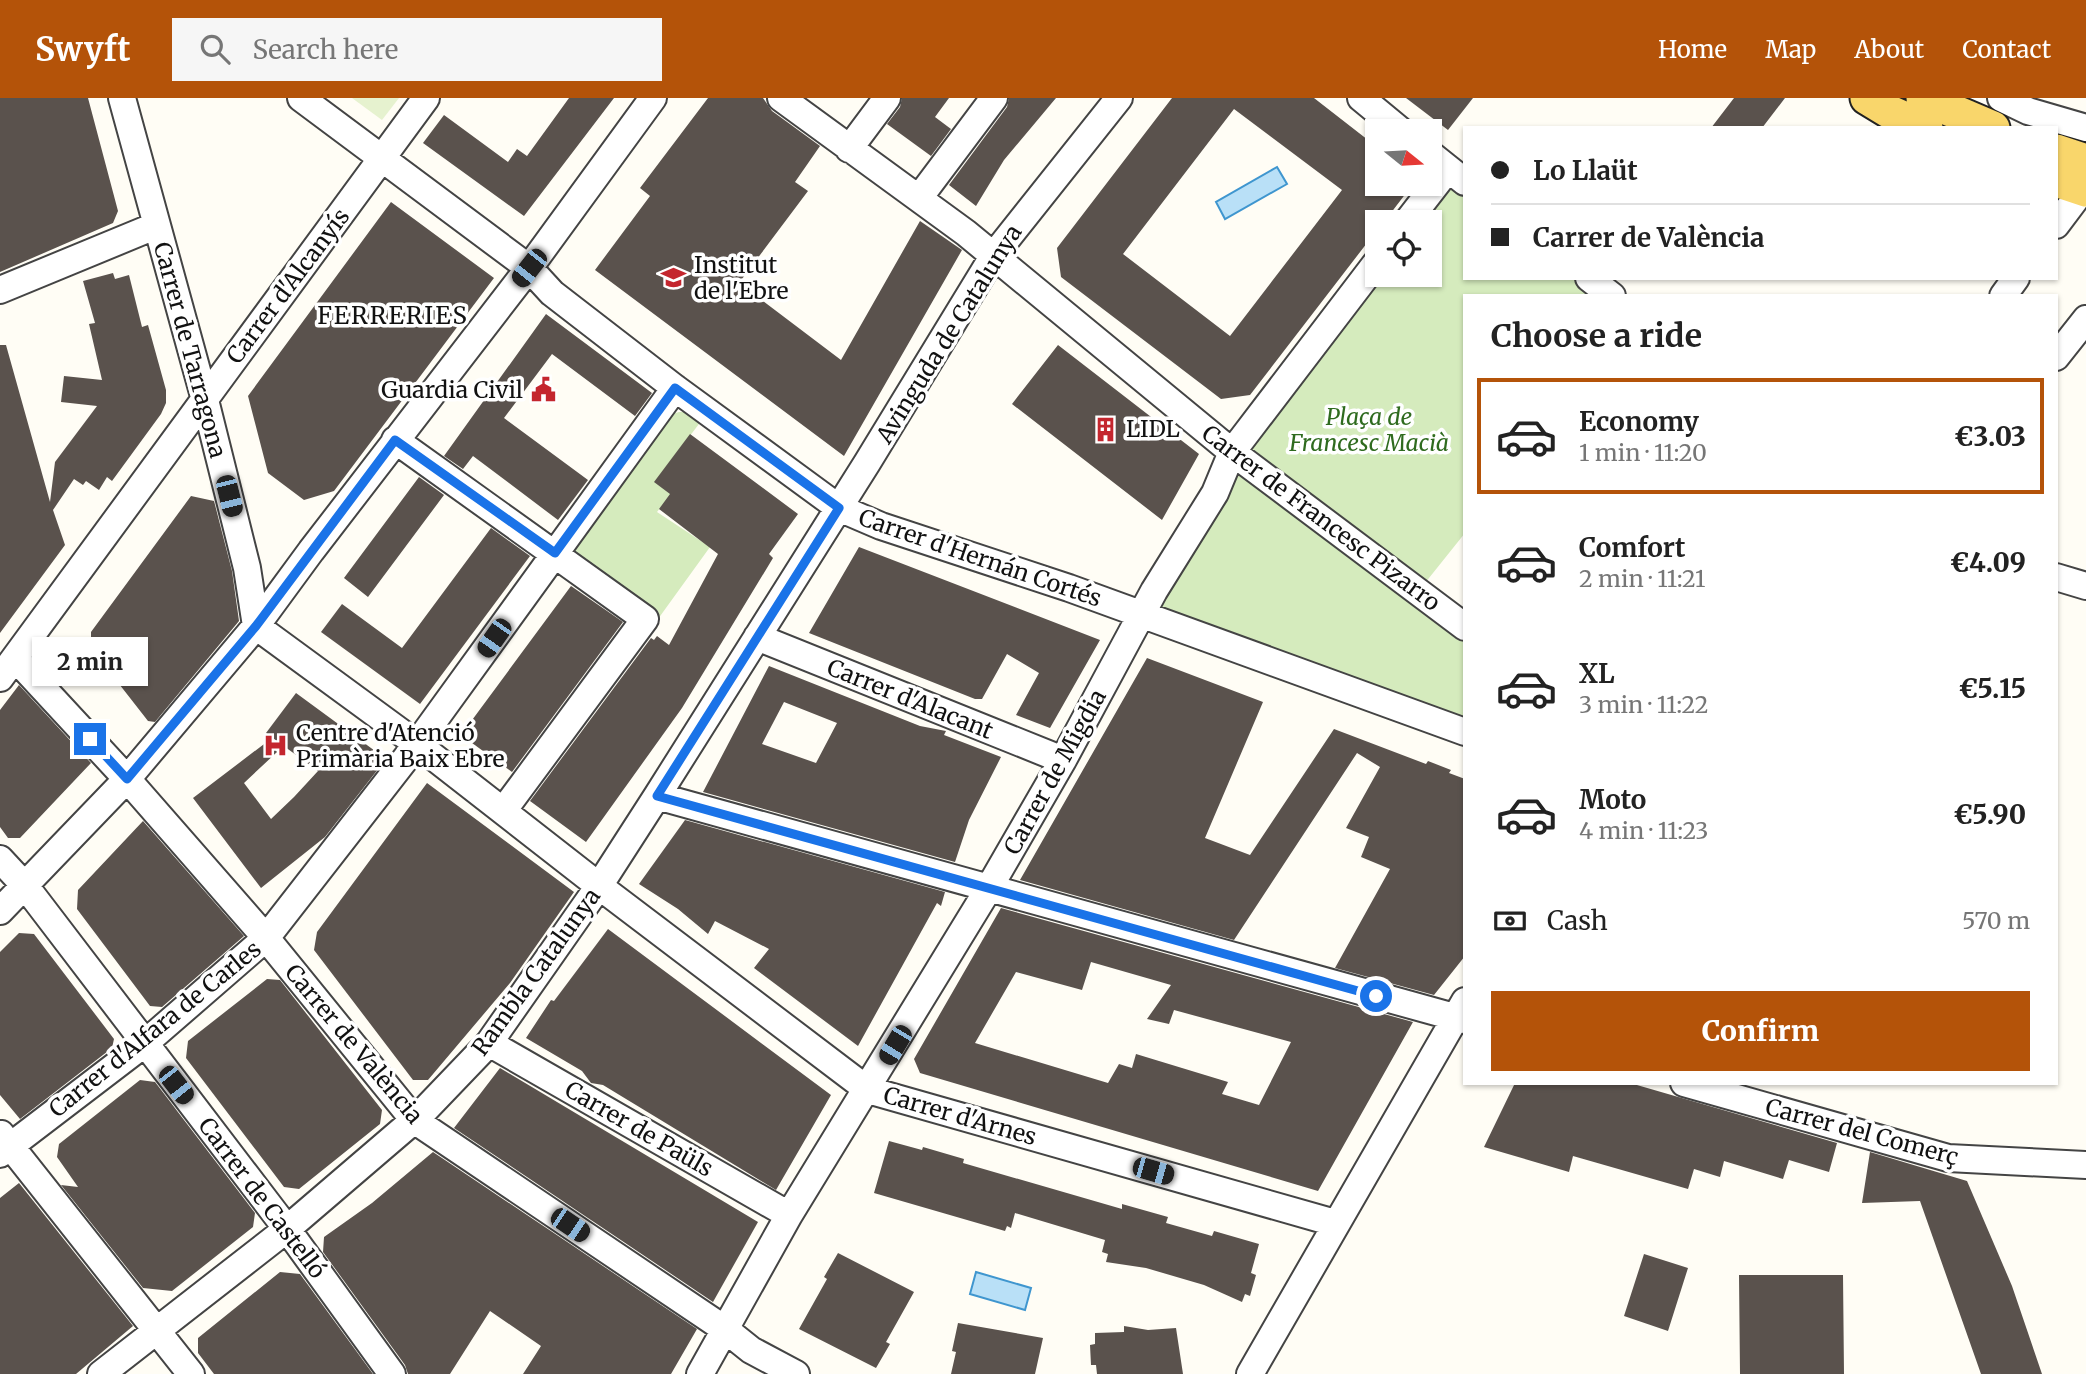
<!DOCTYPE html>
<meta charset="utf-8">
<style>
:root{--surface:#fff;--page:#f6f6f6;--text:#222;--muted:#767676;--line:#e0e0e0;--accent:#b45309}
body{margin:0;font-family:Merriweather,serif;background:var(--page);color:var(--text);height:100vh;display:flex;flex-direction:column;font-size:26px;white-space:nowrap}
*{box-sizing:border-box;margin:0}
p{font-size:23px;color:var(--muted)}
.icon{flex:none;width:38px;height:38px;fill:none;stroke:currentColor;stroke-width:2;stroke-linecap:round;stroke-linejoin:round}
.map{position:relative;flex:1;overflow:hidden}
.drawer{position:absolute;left:1463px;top:196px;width:595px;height:791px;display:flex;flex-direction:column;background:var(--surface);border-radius:0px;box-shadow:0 2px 5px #0004}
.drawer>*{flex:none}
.top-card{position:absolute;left:1463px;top:28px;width:595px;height:154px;border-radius:0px;box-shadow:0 2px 5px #0004;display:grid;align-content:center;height:154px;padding:0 28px;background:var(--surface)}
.needle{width:46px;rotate:108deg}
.tools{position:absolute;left:1365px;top:21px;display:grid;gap:14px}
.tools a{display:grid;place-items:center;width:77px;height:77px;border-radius:0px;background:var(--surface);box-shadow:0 2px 5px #0004;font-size:35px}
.end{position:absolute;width:32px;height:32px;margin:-16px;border:9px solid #1a73e8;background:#fff;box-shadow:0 0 0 4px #fff}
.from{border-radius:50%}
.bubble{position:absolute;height:49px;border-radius:0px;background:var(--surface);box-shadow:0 2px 5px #0004;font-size:23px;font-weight:800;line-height:49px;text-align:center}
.car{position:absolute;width:21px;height:42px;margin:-21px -10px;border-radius:9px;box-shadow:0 0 5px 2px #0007;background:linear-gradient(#222 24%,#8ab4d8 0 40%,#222 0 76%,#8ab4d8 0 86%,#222 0)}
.top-card b{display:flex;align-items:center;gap:24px;height:66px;font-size:26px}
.top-card b+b{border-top:2px solid var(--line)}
.top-card i{width:18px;height:18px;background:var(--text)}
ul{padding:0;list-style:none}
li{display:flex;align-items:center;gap:21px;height:116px;margin:0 14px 10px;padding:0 14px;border:4px solid transparent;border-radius:0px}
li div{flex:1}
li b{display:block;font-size:26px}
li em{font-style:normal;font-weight:800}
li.on{border-color:var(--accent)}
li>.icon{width:63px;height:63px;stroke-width:1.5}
h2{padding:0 28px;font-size:32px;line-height:84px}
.pay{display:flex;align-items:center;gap:18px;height:77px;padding:0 28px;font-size:26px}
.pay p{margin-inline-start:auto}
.cta{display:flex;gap:14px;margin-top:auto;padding:14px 28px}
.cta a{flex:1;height:80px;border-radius:0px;background:var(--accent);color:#fff;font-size:28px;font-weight:800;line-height:80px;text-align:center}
header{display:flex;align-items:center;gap:42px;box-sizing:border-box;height:98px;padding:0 35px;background:var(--accent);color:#fff}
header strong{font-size:33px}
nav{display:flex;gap:38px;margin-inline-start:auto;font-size:24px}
.search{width:490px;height:63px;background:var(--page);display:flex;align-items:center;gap:18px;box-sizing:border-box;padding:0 24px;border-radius:0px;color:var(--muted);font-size:26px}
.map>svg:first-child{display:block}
</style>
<header>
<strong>Swyft</strong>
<div class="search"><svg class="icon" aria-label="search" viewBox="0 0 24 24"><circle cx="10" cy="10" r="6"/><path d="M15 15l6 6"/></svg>Search here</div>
<nav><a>Home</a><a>Map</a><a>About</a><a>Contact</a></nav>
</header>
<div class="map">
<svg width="2086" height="1276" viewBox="0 0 2086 1276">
<rect width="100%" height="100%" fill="#fffdf5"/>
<path fill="#d5ebbd" d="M1448,71l17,13v96h124l23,18h-147v237l-40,50 40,47v102l-324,-116 74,-123 162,-218h53v-53h-23z
M679,314h9l14,8 -42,55 16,13 -19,24 53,35 -52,72 -90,-69 101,-135z"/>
<path fill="#e6f2cf" d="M352,0h47l-17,22z"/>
<path fill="#b9e0f7" stroke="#3f96cf" stroke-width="2" d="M1277,69l10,17 -62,35 -9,-17z
M976,1174l55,16 -6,22 -55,-16z"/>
<path fill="#5a524d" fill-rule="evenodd" d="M0,0h88l30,113 -5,12 -113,49z
M569,0h45l-90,118 -101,-73 21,-28 64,47 9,-13 10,7z
M708,0h55l9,13 48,35 -25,36 13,9 -69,92 102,77 79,-139 42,29 -118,206 -249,-186 55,-74 -10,-8z
M902,0h47l-14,19 16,12 -20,27 -44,-32 13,-17z
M1009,0h47l-52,62 -28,46 -27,-21 58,-78z
M1172,0h142l63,49v37h36l-29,38h-7v8l-127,165 -29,4 -160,-122 -4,-29zM1234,11l108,81 -112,146 -107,-82z
M1406,0h67l-25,32z
M1734,0h51l-23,30h-51z
M391,104l103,76 -160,213 -30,9 -36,-27 -20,-77z
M113,175l2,6 14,-4 13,52 6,-2 18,65v13l-5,11 -49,67 -5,-4 -8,13 -13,-9 -3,4 -9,-6 -21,31 12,35 -65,88v-288h6l44,157 5,-40 42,-56 -36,-4 3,-26 38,4 -13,-56 6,-1 -12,-42z
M546,216l106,79 -17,23 -83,-62 -48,64 84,62 -30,40 -85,-64 -10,13 -19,-13z
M1058,247l141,109 -37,66 -150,-116z
M690,336l108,80 -29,40 4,4 -91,150 -96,134 -56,-41 121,-163 3,2 3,-4 12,9 49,-91 -59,-45 11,-15 -16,-12z
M419,379l25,18 -76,102 -24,-19z
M191,398l23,5 18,70 7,50 -84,101 -7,-1 -57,-73v-16z
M491,430l39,28 -110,148 -99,-72 21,-28 60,44z
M859,449l241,93 -50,88 -34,-13 23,-42 -32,-19 -25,45h-7l-166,-66z
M571,488l52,36 -111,150 -51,-37z
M1147,560l116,44 -58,136 45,17 84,-126 92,35 2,-3 23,9 -2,3 16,6v177l-31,39 -99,-27 55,-99 -29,-12 8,-20 -23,-9 34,-61 -23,-14 -123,187 -214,-60z
M769,568l151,60 26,5 -2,4 57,22 -32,63 -14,42 -252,-70zM784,604l53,21 -21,40 -54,-19z
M19,587l72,78 -71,75h-12l-8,-11v-117z
M296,595l90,66 -61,78 -64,51 -68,-90 75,-57 9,11 -33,31 27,36 23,-22 24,-26 -52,-38z
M427,685l147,109 -64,91 -82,97h-15l-99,-130 3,-18z
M685,722l260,72 -4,14 -4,-3 -79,143 -104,-78 15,-19 -54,-28 -7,13 -30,-25 -39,-25z
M143,723l101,115 -82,71 -12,-1 -73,-97 1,-19z
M1001,810l412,114 -95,169 -398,-118 -6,-14zM1091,864l80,23 -24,34 22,5 5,-14 117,32 -32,63 -37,-11 6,-12 -92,-28 -4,14 -13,-4 -11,19 -133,-40 41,-71 66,18z
M608,831l223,166 -55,95 -173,-105 -12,-2 -9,-12 -56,-33 25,-38 3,1z
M19,835l15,1 80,105 -2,9 -92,71 -20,-24v-143z
M267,881l13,1 102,130 -2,14 -81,65 -15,-2 -98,-129 2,-17z
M500,970l258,154 -45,80 -259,-174z
M140,982l15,2 100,131 -2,14 -81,64 -29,-3 -82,-103 17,2 -21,-30 2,-13z
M1515,985h115l207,60 -8,29 -40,-12 -6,19 -59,-18 -4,16 -26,-8 -6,20 -115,-33 -4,16 -85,-25z
M889,1043l33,9 1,-3 41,12 -1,4 159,46v-5l46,13 -2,6 46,13 2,-5 45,13 -8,29 5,2 -6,21 -5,-2 -3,8 -38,-17 -58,-17 -40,-6 2,-8 -6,-2 3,-12 -90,-27 -4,15 -4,-2 -2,5 -131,-38z
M433,1054l264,177 -26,45h-148l18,-28 -51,-35 -40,63h-42l-3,-9 -82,-113 1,-15 48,-34z
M1870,1054l97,29 45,105 30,88h-61l-61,-173 -58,2z
M19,1085l114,143 -57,48h-76v-176z
M838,1155l76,39 -28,50 4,2 -14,24 -77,-39 28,-50 -3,-2z
M1644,1156l44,14 -20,63 -44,-15z
M280,1174l20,2 73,100h-159l-16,-21v-15z
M1739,1177h104l1,99h-104z
M958,1225l85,15 -8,36h-84l5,-22 -4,-1z
M1124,1228l24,4 28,-2 7,46h-86l-1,-9h-5l-1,-20 5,-1v-11l29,-1z"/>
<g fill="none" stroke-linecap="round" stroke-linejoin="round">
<defs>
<path id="minor" d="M122,0l83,302 42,168 9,58 161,118 182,142 269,204 467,133
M301,0l228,170 23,25 123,95 164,120 42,18 188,62 396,144
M781,0l185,135 266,219 233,175
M1361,0l40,33
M2001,0l27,13 58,17
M849,51l38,-51
M1430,56l35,28
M919,100l75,-100
M1407,124l41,-53
M2056,127l27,-36
M1589,180l23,18
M0,192l155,-64
M2003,198l13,-18
M2056,259l30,-38
M395,342l250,179 -142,192
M2056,479l30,9
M757,539l306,123
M15,560l112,121 139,159 148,182 312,210 25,20 45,24
M0,580l426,-580
M657,698l808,224
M0,761l26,28 261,342 105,145
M0,813l127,-132 129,-153 55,-75 218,-283 124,-170
M489,945l300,172
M1684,985l264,75 138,7
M1,1036l190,240
M0,1056l144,-110 122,-106 151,-194 258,-356
M101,1276l186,-145 133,-114 69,-72 110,-157 58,-90 210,-333 127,-208 125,-157
M700,1276l89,-159 200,-327 74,-128 91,-169 61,-98 17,-41 145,-190
M1250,1276l215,-373"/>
<path id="major" d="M1867,0l23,14 36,16
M1923,0l70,30
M2056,53l30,10
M2056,82l30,10"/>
</defs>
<use href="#minor" stroke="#444" stroke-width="30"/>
<use href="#major" stroke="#222" stroke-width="37"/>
<use href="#minor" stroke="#fff" stroke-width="26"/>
<use href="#major" stroke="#f9d66b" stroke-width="33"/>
</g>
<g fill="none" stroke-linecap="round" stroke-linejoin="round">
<path stroke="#1a73e8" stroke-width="9" d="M90,641l37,40 129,-153 139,-186 160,113 120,-165 164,120 -182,288 719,200"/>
</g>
<defs>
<symbol id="school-bare" viewBox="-9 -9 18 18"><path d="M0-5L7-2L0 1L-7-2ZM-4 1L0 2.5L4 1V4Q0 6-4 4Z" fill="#c4262e" stroke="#fff" stroke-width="2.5" paint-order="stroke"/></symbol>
<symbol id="civic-bare" viewBox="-9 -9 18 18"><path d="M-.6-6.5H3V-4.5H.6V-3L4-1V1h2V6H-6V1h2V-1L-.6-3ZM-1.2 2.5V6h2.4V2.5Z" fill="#c4262e" stroke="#fff" stroke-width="2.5" paint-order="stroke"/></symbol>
<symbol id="building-bare" viewBox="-9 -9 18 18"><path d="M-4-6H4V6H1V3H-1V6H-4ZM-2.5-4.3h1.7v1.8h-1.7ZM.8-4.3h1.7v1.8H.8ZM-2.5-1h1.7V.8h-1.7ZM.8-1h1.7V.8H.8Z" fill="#c4262e" stroke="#fff" stroke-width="2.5" paint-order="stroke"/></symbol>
<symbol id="hospital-bare" viewBox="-9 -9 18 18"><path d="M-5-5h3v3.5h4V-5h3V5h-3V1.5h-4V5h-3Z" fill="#c4262e" stroke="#fff" stroke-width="2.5" paint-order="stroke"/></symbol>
</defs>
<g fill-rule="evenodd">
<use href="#school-bare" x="656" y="162" width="35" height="35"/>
<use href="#civic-bare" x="526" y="274" width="35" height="35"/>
<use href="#building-bare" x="1088" y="314" width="35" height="35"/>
<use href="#hospital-bare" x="258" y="630" width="35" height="35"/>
</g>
<g text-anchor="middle" stroke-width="7" stroke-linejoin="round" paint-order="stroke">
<g font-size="23" fill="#111" stroke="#fff" text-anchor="start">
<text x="694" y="175">Institut<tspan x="694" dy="26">de l'Ebre</tspan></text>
<text x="523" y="300" text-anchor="end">Guardia Civil</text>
<text x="1126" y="339">LIDL</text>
<text x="296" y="643">Centre d'Atenció<tspan x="296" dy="26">Primària Baix Ebre</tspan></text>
</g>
<g font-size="23" fill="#111" stroke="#fff">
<text transform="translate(288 188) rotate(-53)" y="8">Carrer d'Alcanyís</text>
<text transform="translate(949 236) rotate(-58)" y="8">Avinguda de Catalunya</text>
<text transform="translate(190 252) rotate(75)" y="8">Carrer de Tarragona</text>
<text transform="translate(1321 420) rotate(37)" y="8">Carrer de Francesc Pizarro</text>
<text transform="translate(980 460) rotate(19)" y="8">Carrer d'Hernán Cortés</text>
<text transform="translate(910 601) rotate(22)" y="8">Carrer d'Alacant</text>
<text transform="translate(1055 674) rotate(-61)" y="8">Carrer de Migdia</text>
<text transform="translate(536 874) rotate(-54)" y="8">Rambla Catalunya</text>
<text transform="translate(155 931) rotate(-39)" y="8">Carrer d'Alfara de Carles</text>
<text transform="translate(354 946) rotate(50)" y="8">Carrer de València</text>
<text transform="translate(960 1018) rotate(16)" y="8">Carrer d'Arnes</text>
<text transform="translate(639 1031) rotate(30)" y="8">Carrer de Paüls</text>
<text transform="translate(1862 1034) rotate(15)" y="8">Carrer del Comerç</text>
<text transform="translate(262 1100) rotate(53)" y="8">Carrer de Castelló</text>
</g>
<g font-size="23" font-style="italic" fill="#2f6b1f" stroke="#fff">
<text x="1369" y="327">Plaça de<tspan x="1369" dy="26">Francesc Macià</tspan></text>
</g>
<g font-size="24" letter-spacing="2" fill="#111" stroke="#fff">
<text x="393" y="226">FERRERIES</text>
</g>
</g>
</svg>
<div class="tools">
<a><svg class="needle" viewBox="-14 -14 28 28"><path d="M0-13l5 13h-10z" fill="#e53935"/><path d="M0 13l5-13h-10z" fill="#767676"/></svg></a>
<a><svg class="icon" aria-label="locate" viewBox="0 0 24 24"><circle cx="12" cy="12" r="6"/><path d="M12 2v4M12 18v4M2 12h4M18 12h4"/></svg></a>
</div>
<i class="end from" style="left:1376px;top:898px"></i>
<i class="end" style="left:90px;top:641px"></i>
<div class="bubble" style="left:32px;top:539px;width:116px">2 min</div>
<i class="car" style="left:529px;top:170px;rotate:218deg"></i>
<i class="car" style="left:229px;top:398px;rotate:166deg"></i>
<i class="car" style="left:494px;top:540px;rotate:215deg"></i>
<i class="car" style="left:895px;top:947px;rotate:211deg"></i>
<i class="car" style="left:176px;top:987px;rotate:142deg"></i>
<i class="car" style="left:1153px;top:1073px;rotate:106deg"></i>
<i class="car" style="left:570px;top:1127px;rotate:124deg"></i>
<div class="top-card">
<b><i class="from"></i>Lo Llaüt</b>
<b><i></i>Carrer de València</b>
</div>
<section class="drawer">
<h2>Choose a ride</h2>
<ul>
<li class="on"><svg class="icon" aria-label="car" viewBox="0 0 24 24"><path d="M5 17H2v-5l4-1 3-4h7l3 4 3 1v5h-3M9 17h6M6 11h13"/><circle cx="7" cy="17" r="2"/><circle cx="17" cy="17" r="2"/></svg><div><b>Economy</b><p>1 min · 11:20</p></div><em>€3.03</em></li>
<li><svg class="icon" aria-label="car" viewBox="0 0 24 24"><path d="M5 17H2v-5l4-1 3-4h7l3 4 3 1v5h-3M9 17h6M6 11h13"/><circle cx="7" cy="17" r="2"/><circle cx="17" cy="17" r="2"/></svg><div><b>Comfort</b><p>2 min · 11:21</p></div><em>€4.09</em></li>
<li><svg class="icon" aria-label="car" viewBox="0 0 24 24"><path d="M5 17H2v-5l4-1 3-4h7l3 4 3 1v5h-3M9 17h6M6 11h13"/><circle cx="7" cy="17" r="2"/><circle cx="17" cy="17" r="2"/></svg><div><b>XL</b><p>3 min · 11:22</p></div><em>€5.15</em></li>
<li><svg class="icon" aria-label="car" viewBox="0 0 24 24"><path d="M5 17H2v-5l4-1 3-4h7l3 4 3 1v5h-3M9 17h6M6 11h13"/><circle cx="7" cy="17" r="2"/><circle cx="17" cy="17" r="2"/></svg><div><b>Moto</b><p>4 min · 11:23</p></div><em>€5.90</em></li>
</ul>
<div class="pay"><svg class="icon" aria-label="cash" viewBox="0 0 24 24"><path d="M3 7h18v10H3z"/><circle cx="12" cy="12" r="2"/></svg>Cash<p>570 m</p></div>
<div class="cta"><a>Confirm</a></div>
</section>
</div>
